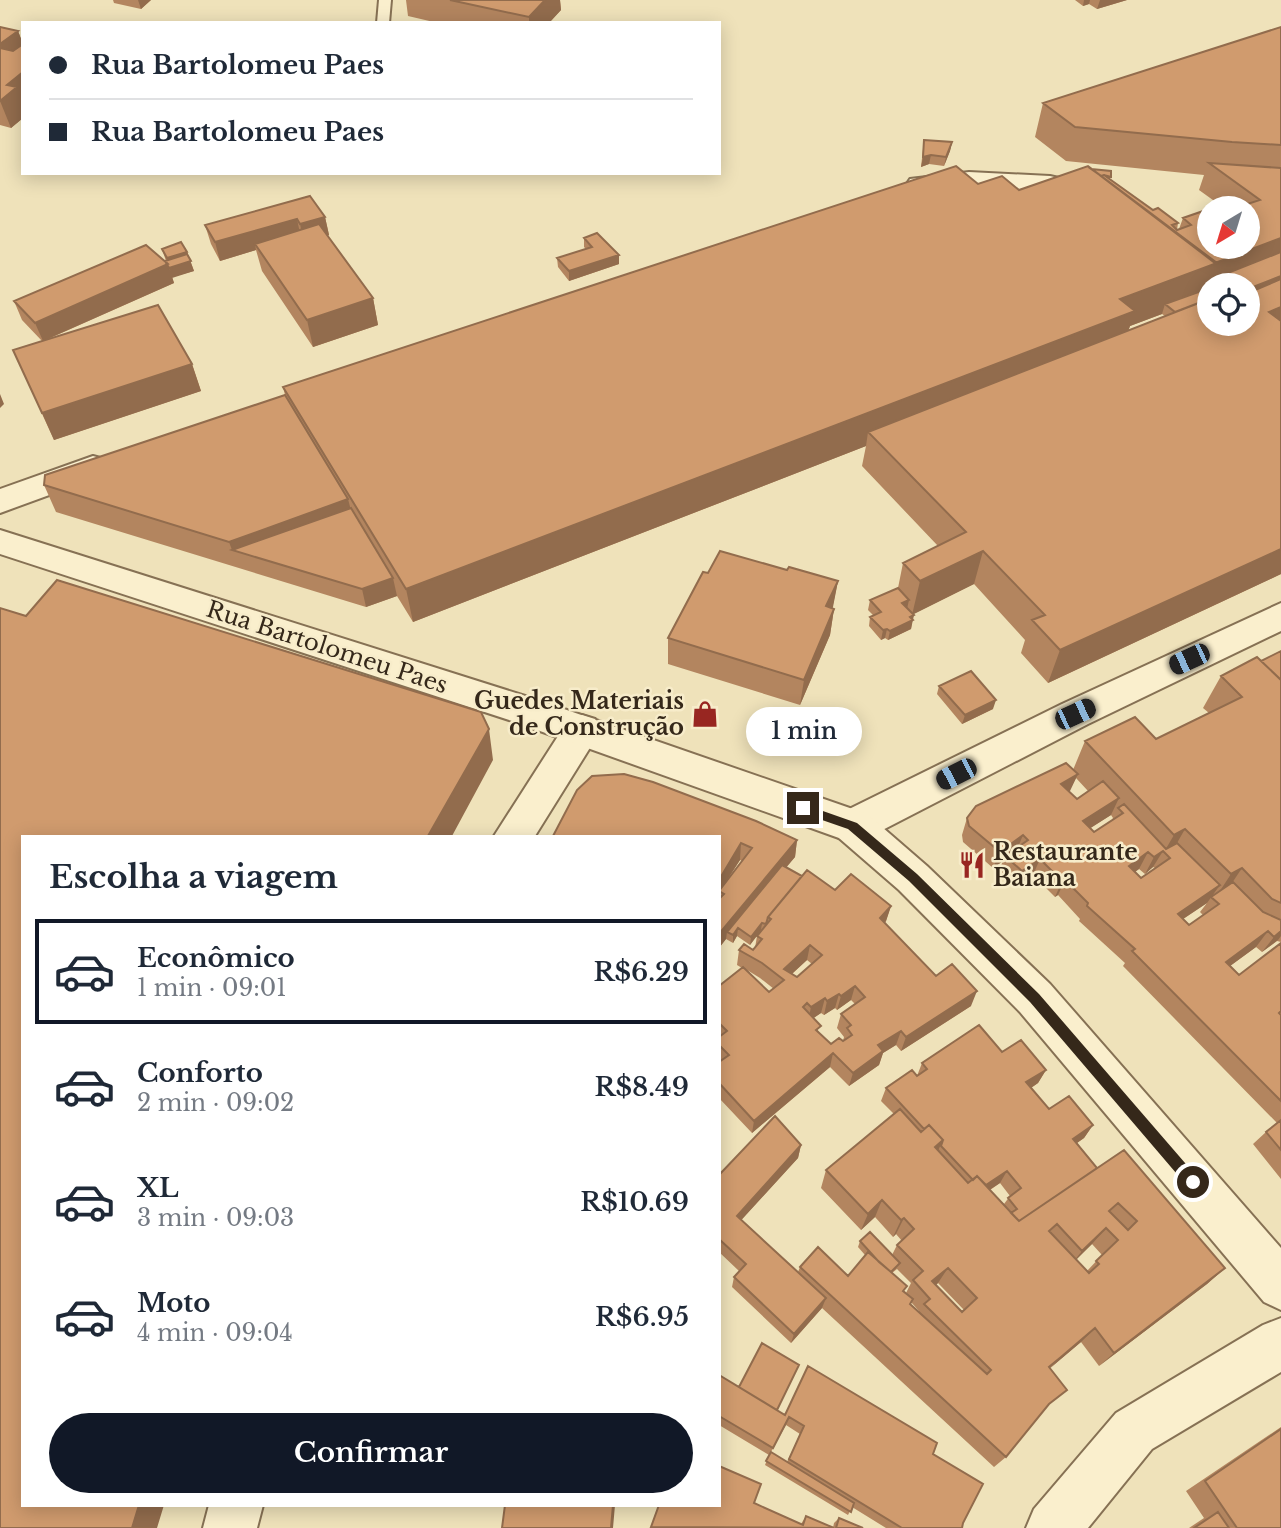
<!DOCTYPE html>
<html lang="pt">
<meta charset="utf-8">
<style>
:root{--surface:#fff;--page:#f2f2f3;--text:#1f2937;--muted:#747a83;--line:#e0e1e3;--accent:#111827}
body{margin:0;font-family:"Libre Baskerville",serif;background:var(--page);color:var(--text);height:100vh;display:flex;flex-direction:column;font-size:26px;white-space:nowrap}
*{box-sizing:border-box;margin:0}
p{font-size:23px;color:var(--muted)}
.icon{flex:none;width:38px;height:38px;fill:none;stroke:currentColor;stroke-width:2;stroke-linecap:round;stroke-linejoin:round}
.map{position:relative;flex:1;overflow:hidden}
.drawer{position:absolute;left:21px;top:835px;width:700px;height:672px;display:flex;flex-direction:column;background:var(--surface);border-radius:0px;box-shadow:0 4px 18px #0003}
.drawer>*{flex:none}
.banner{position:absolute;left:21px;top:21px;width:700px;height:154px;border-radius:0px;box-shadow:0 4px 18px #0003;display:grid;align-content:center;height:154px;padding:0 28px;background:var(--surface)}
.needle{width:46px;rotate:218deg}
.tools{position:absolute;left:1197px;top:196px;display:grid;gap:14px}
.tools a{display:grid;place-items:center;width:63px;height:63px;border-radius:50%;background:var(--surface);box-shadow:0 4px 18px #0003;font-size:35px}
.end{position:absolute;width:32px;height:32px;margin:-16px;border:9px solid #35281a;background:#fff;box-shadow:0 0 0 4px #fff}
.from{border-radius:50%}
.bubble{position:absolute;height:49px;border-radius:24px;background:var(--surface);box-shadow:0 4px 18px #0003;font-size:23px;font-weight:600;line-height:49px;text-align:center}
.car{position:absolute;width:21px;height:42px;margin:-21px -10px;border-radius:9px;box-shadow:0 0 5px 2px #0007;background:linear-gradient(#222 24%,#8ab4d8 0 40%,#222 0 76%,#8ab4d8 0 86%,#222 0)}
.banner b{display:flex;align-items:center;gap:24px;height:66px;font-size:26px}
.banner b+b{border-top:2px solid var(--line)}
.banner i{width:18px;height:18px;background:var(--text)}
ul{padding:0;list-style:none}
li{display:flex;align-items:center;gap:21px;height:105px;margin:0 14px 10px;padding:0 14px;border:4px solid transparent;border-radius:0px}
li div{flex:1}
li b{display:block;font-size:26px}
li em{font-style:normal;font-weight:600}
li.active{border-color:var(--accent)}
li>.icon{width:63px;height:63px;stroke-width:1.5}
h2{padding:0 28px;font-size:32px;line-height:84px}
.cta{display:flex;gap:14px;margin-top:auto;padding:14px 28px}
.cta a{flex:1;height:80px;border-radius:42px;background:var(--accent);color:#fff;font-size:28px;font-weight:600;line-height:80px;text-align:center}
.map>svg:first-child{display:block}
</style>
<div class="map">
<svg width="1281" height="1528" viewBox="0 0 1281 1528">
<rect width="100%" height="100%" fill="#efe2ba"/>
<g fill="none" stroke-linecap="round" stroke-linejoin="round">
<defs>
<path id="service" d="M379,0h12l-2,23h-12z"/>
<path id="minor" d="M969,172l81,4 9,2 4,6 -4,6 -9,2 -66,-4 -65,5 -9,-2 -4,-6 4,-6z
M93,456l11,3 5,8 -5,8 -104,38v-24z
M1281,603v28l-193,93 -221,114 -14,5 -14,-5 -6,-12 6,-12 223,-110z
M582,715l13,4 6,11 -66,106h-41l75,-117z
M1281,1318v54l-129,77 -64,79h-62l8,-19 82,-96 147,-88z
M209,1505h54l-6,23h-54z"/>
<path id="tertiary" d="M0,530l538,170 329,114 60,52 123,118 231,264v62l-17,-8 -244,-290 -121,-122 -60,-52 -327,-117 -512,-167z"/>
</defs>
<use href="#service" stroke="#867154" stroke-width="4"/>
<use href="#minor" stroke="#867154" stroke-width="4"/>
<use href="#tertiary" stroke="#867154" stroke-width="4"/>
<use href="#service" fill="#faefcd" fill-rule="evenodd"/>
<use href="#minor" fill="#faefcd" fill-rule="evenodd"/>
<use href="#tertiary" fill="#faefcd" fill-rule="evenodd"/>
</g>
<path fill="#b3855f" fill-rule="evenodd" d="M113,0h38l-10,9 -27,-6z
M406,0h154l1,10 -12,13h-111l-30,-7z
M1075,0h52l-30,9 -8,-5 -6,2z
M0,27l18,4 5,13v74l-12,10 -11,-3z
M1281,27v547l-233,109 -27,-30 4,-13 -51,-56 -61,30 -2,15 -23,11 -3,-2 -4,2 -12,-14 1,-9 3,-2 -5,-5 2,-10 28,-12 5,-25 35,-17 -76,-80 4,-20 -453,176 -16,-26 -31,11 -310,-95 -12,-27 241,-90 -2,-8 695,-203 41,6 72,-21 20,2 -1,8 43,31 25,13 -1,7 2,-1 4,-11 26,-9v38l39,-39h-24l-25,-18 5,-15 -138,-14 -31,-24 8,-34zM1162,314l3,2 -37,15 2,-5z
M924,140l28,2 -2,9 -6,15 -15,-2 -8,3z
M325,217l4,18 -2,1 46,62 5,27 -65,22 -51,-76 -6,-21 -36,11 -9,-17 -6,-19z
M584,238l35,26 -50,17 -11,-14 -1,-9 29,-9 -2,-2z
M162,249l25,3 7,19 -22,6 2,6 -126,56 144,25 9,27 -147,49 -41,-90 29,-9 -20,-21 -8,-19 151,-39 1,-1z
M787,570l51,11 -6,28h2l-4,26 -30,70 -132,-41v-26l40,-65z
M1281,651v291l-4,-1 -15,11 -6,-5 -26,19 9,9 42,-32v236l-28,-35 13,-12 11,-9 -154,-157 2,-3 -46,-42 1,-2 -22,-24 -3,2 -22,-22 -18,12 -17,-15 5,-11 -10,7 -30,-26 -1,-7 5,-17 106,-48 12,-29 71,-2 53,-26 -6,-5 18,-32 40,-15zM1076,778l12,13 -11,8 -8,-8zM1111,815l2,3 -1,2 -18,12 -4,-4zM1153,867l2,1 -14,10 -6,-6 4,-3 6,5zM1207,903l-7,9 3,3 -14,10 -6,-6z
M939,686l54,23 -31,15 -25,-30z
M719,836l78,4 -2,17 -9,10 16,9 33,14 56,16 -5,15 -1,2 51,53 35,30 -70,45 -5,-6 -13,8 -4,12 -30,21 -19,-19 -78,66 -33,-35v-36l1,-1 -1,-1v-74l23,-18 -5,-3 2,-15h14l2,-2 2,-12 -7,9 -13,-9 -4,7 -7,-4 -7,9zM740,860l2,1 -16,21zM807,960l5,4 -15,13 -5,-3zM747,970l13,8 14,11 -5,3zM851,1000l4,4 -14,10 -4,14 7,9 -1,4 -12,3 -12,-11 -6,-15 8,-5 3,2 11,-7 2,2z
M1002,1052l44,18 -8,13 -7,5 18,21 44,16 -9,13 -7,5 20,25 128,100 -18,16 -108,82 -18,-24 -31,26 -4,39 -40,50 -12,10 -172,-159 -31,35 -59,-56 2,-10 5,-6 -20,-19v-77l82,-30 -3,13 -57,62 57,52 2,-5 48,9 17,-21 -7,-8 2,-6 32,14 5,-10 5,-4 -6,-7 -3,3 -18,-20 -14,13 -40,-42 5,-18 68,-56 -13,-13 5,-13 31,-12 5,-13zM1000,1183l10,13 -6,8 -14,-14zM1092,1244l10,11 -15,16 -11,-12zM897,1269l14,14 -5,10 -14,-20zM938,1283l26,27 -2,2 -26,-27zM911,1302l8,9v1l-9,-8z
M719,1375l66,40 148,39 30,69 -1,5h-76l-34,-21 -4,8 -83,-50 4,-10 -50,-30zM786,1425l14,9 -13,28 -16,-10z
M1281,1427v101h-92l15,-10 -18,-27z
M754,1503l47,21 5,-8 27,12 1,-5 5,-5 24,10h-212z"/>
<path fill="#926c4d" d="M138,0h13l-10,9z
M545,0h15l1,10 -12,13h-20v-6z
M1084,0h6l-1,4 -6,2z
M1100,0h27l-30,9z
M18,31l5,13v17l-23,-4v-13z
M23,72v46l-12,10 -11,-27 7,-16z
M952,142l-2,9 -6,15 2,-9z
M931,155l-2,9 -8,3 2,-10z
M325,217l4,18 -25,8 -4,-19z
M297,219l4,19 -46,6 1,6 -36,11 -5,-19z
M1281,238v22l-116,44 -3,10 -32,12 -7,20 -255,86 -2,14 -453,176 -7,-33 714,-290z
M187,252l7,19 -22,7 -5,-20z
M619,255v9l-50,17v-10z
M168,264l6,19 -131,58 -8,-18z
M1281,276v8l-33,13v-8z
M373,298l5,27 -65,22 -6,-27z
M1281,307v29l-12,-24z
M192,364l9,27 -147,49 -12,-27z
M0,394l4,10 -4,4z
M348,499l7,27 -123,24 -3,-8z
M1281,549v25l-233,109 12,-33z
M983,551l-9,33 -62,31 8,-34z
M393,578l4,18 -31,11 -4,-18z
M838,581l-5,26 -11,26 4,-27z
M909,600l-2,9 -5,-6z
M834,609l-4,26 -30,70 4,-25z
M914,615l-3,14 -23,11 2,-9z
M887,629l-2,9 -4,2 2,-10z
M996,700l-3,9 -31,15 3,-9z
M489,729l4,31 -41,76h-24z
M1078,774l-8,17 -16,10 7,-17z
M1119,798l-8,17 -36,23 8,-17z
M1185,829l-16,28 -5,-5 10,-17z
M1023,835l-7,17 -11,4 -2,5 -10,7 7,-16z
M797,840l-2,17 -64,77 -4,-2 -1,7 -7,9v-14z
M741,843l-1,17 -21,32v-12z
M1163,851l-10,16 -8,7 9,-17z
M1148,852l-9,17 -19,13 9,-16z
M1040,859l-7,16 -18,12 7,-16z
M1242,868l-20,30 -8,2 17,-26z
M1065,880l-7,15 -3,2 7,-16z
M1220,885l-13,18 -39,26 10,-15z
M891,906l-5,15 -11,12 5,-15z
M762,923l-1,7 -11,15 1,-8z
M738,928l-1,8 -4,7v-8z
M1268,931l-12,16 -41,30 11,-15z
M1281,931v5l-3,4 -16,12 12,-15z
M810,945l-3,15 -23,21v-12z
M855,986l-4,14 -14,10 4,-14z
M977,991l-6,15 -70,45 5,-14z
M839,994l-4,14 -11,7 3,-14z
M825,998l-4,15 -13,9 3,-15z
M901,1031l-5,14 -13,8 -4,12 -30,21 4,-13 25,-28z
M833,1053l-3,14 -78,66 2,-12z
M1046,1070l-8,13 -19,13 7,-14z
M1093,1125l-9,13 -20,14 9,-13z
M943,1140l-9,19 1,-12z
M801,1145l-3,13 -63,69 2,-11z
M1007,1171l-7,12 -26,17 7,-11z
M882,1200l-7,17 -14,13 7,-16z
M904,1218l-8,16 -3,3 8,-17z
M1106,1228l-14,16 -23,23 13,-16z
M948,1268l-10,15 -12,11 6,-13z
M1225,1268l-18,16 -108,82 15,-13z
M826,1298l-4,10 -31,35 3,-9z
M1095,1328l-14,14 -33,28 13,-13z
M139,1505h25l-7,23h-25z
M613,1505h2l-2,23h-2z"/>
<path fill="#d09b6e" stroke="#926c4d" stroke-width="2" fill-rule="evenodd" d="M450,0h95l-16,17z
M0,27l18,4 -18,13z
M1281,27v118l-49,-3 -157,-15 -32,-24z
M23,44v28l-16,13 10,2 -17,14v-53l13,3z
M924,140l28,2 -6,15 -15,-2 -8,2z
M1209,163l72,5v70l-66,25 -114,-87 3,-1 49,35 5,-2 20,15 -6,2 5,5 14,-5 -8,-7 26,-9v38h39v-39h-13l25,-8z
M956,166l22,18 24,-8 17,14 69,-24 129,97 -97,36 15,12 -729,278 -123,-202z
M1091,169l20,2v6l-7,-2 -3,1z
M310,196l15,21 -25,7 -3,-5 -82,23 -10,-17z
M319,224l54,74 -66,22 -52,-76z
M597,233l22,22 -50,16 -12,-13 35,-11 -8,-9z
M181,242l6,10 -20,6 -5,-9z
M146,245l22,19 -133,59 -21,-22z
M1281,252v24l-33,13v-4h-39v14l-34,13 -10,-8 42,-15 3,-9z
M187,254l4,7 -22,7 -4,-7z
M1281,279v28l-12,5 12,9v228l-221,101 -28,-30 13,-5 -62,-64 -63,30 -17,-18 63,-31 -98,-100 341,-133v25h39v-31z
M158,305l34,59 -150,49 -29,-63z
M285,395l63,104 -119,43 -185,-57 1,-10z
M351,508l42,70 -31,11 -130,-39z
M720,551l67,19 2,-3 49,14 -12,25 8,3 -30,71 -136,-42 35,-66 5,1z
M57,580l424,132 8,17 -61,107h-405v669h116l-7,23h-132v-920l26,8z
M898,588l11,12 -7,3 12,12 -4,2 3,3 -23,11 -3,-2 -4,1 -13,-13 11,-5 -11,-12z
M1281,651v29l-20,-19z
M1257,657l24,23v223l-9,-4 -30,-31 -11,6 -46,-45 -11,6 -89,-94 50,-24 21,22 86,-42 -21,-21z
M971,671l25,29 -31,15 -26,-29z
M1066,763l12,11 -17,10 16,15 26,-18 16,17 -36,23 11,11 29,-19 -5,-5 6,-4 42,45 11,-6 43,42 -42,29 11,11 30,-21 -8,-7 22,-15 30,30 18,8v11l-7,6 -6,-6 -42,31 13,13 42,-32v68l-2,2 2,2v86l-149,-150 3,-2 -48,-43 1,-3 -23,-23 -3,1 -22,-22 -18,12 -17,-15 23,-16 -5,-5 -23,17 -31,-26 -2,-8 9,-12zM1163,851l7,7 -29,20 -12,-12 19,-14 6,5z
M624,774l29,8 103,39 41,19 -78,94v-35l5,-5 -5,-3 33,-43 -11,-5 -22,37v-44h-166l24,-46 15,-14z
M782,865l20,11 -34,41 -2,7 -4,-1 -11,14 -13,-9 -5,7 -6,-3z
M807,870l28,20 16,-16 40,32 -11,12 56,58 16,-12 25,27 -71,46 -5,-6 -23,14 5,6 -30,22 -20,-20 -79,68 -35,-38v-21l10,-7 -10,-10v-8l8,-6 -8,-8v-37l24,-19 26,25 15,-12 -22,-17 -23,-13 5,-6 9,6 9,-11 -5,-3 14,-17 -3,-2zM810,945l12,10 -25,22 -13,-8zM855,986l10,11 -24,17 10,11 -4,3 5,7 -9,6 -4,-3 -8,6 -15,-14 5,-4 -18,-19 4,-4 4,4 14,-9 2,3 12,-7 2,2z
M979,1025l23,27 19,-12 25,30 -20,12 23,27 20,-13 24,29 -20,14 24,29 -78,53 -8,-8 6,-4 -9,-11 13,-10 -14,-17 -21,14 -9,-9 -4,4 -32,-34 2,-6 -14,-15 -5,4 -38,-41 26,-18 5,6 10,-7 -5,-6z
M900,1109l21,23 8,-7 14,15 -8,7 33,36 9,-7 42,45 105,-71 101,118 -111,85 -19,-25 -34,29 -12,10 18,23 -18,14 -43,53 -206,-190 18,-20 30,29 20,-24 39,34 -4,5 10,8 -3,5 77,70 4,-4 -67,-66 6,-5 -17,-19 10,-9 -26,-26 17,-16 -10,-11 -3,2 -19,-20 -14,14 -42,-44zM1118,1203l19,18 -9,9 -19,-19zM1057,1224l25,27 24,-23 12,12 -22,21 3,3 -10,9 -40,-42zM948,1268l29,30 -15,14 -30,-31z
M775,1116l26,29 -64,71 89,82 -32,36 -60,-57 12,-13 -27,-25v-64z
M1281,1120v30l-15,-18z
M870,1232l30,31 -9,9 -12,-10 -19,-21z
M762,1343l37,22 -22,45 -38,-23z
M808,1366l129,77 -4,11 50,30 -20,39 -1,5h-60l-113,-69 15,-33 -15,-9 -16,31 -54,-32v-41l66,40z
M1281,1429v99h-44l-32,-47z
M771,1452l83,51 -3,9 -85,-51z
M719,1466l42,18 -7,19 49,22 3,-9 28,12 -183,-1 8,-22h60z
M505,1505h108l-2,23h-109z
M1218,1512l11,16h-35z
M839,1518l24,10h-27z"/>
<path fill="#35281a" d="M803,804l54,19 60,51 122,120 159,184v9h-10l-158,-185 -121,-121 -61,-52 -49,-17 -1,-4z"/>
<defs>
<symbol id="shop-bare" viewBox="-9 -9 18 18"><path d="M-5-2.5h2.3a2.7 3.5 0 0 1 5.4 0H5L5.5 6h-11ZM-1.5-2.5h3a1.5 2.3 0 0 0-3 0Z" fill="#982621" stroke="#f7ecca" stroke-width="2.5" paint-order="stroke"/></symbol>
<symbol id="restaurant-bare" viewBox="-9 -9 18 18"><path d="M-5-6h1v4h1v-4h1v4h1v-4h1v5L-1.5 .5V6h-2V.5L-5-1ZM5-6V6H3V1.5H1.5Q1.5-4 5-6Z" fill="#982621" stroke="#f7ecca" stroke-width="2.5" paint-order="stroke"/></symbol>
</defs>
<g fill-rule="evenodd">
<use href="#shop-bare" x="686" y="695" width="38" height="38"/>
<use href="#restaurant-bare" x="953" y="846" width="38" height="38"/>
</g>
<g text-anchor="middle" stroke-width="5" stroke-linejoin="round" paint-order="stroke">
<g font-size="23" fill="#35281a" stroke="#f7ecca">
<text transform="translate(327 647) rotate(18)" y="8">Rua Bartolomeu Paes</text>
</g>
<g font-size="23" font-weight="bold" fill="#35281a" stroke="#f7ecca" text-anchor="end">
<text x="684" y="709">Guedes Materiais<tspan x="684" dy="26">de Construção</tspan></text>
<text x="993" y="860" text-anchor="start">Restaurante<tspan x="993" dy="26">Baiana</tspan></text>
</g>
</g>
</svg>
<div class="tools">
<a><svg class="needle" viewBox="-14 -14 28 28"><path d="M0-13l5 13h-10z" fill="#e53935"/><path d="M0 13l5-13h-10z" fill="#747a83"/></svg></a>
<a><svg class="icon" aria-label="locate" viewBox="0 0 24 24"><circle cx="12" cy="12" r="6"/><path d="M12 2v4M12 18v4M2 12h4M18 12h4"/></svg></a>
</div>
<i class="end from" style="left:1193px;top:1182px"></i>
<i class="end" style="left:803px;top:808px"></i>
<div class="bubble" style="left:746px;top:707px;width:116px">1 min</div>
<i class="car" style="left:1189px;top:659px;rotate:245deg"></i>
<i class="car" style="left:1075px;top:714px;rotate:65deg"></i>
<i class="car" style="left:956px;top:774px;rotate:243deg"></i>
<div class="banner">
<b><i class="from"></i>Rua Bartolomeu Paes</b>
<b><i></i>Rua Bartolomeu Paes</b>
</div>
<section class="drawer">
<h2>Escolha a viagem</h2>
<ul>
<li class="active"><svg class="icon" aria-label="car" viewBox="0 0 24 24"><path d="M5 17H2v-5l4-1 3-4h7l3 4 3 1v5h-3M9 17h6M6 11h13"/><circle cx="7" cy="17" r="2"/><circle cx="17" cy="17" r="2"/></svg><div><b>Econômico</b><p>1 min · 09:01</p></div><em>R$6.29</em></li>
<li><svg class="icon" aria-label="car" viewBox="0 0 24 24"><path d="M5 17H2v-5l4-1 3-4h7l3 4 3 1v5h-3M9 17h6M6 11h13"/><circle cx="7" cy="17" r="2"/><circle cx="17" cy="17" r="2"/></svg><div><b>Conforto</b><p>2 min · 09:02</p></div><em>R$8.49</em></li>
<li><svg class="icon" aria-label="car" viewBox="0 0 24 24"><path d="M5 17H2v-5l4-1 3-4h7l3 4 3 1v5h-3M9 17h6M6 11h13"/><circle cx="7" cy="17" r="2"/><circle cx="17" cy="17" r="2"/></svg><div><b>XL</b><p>3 min · 09:03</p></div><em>R$10.69</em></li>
<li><svg class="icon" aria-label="car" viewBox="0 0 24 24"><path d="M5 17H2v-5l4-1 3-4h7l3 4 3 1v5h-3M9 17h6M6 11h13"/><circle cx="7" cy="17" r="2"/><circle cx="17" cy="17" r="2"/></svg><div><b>Moto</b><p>4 min · 09:04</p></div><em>R$6.95</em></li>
</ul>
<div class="cta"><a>Confirmar</a></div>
</section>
</div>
